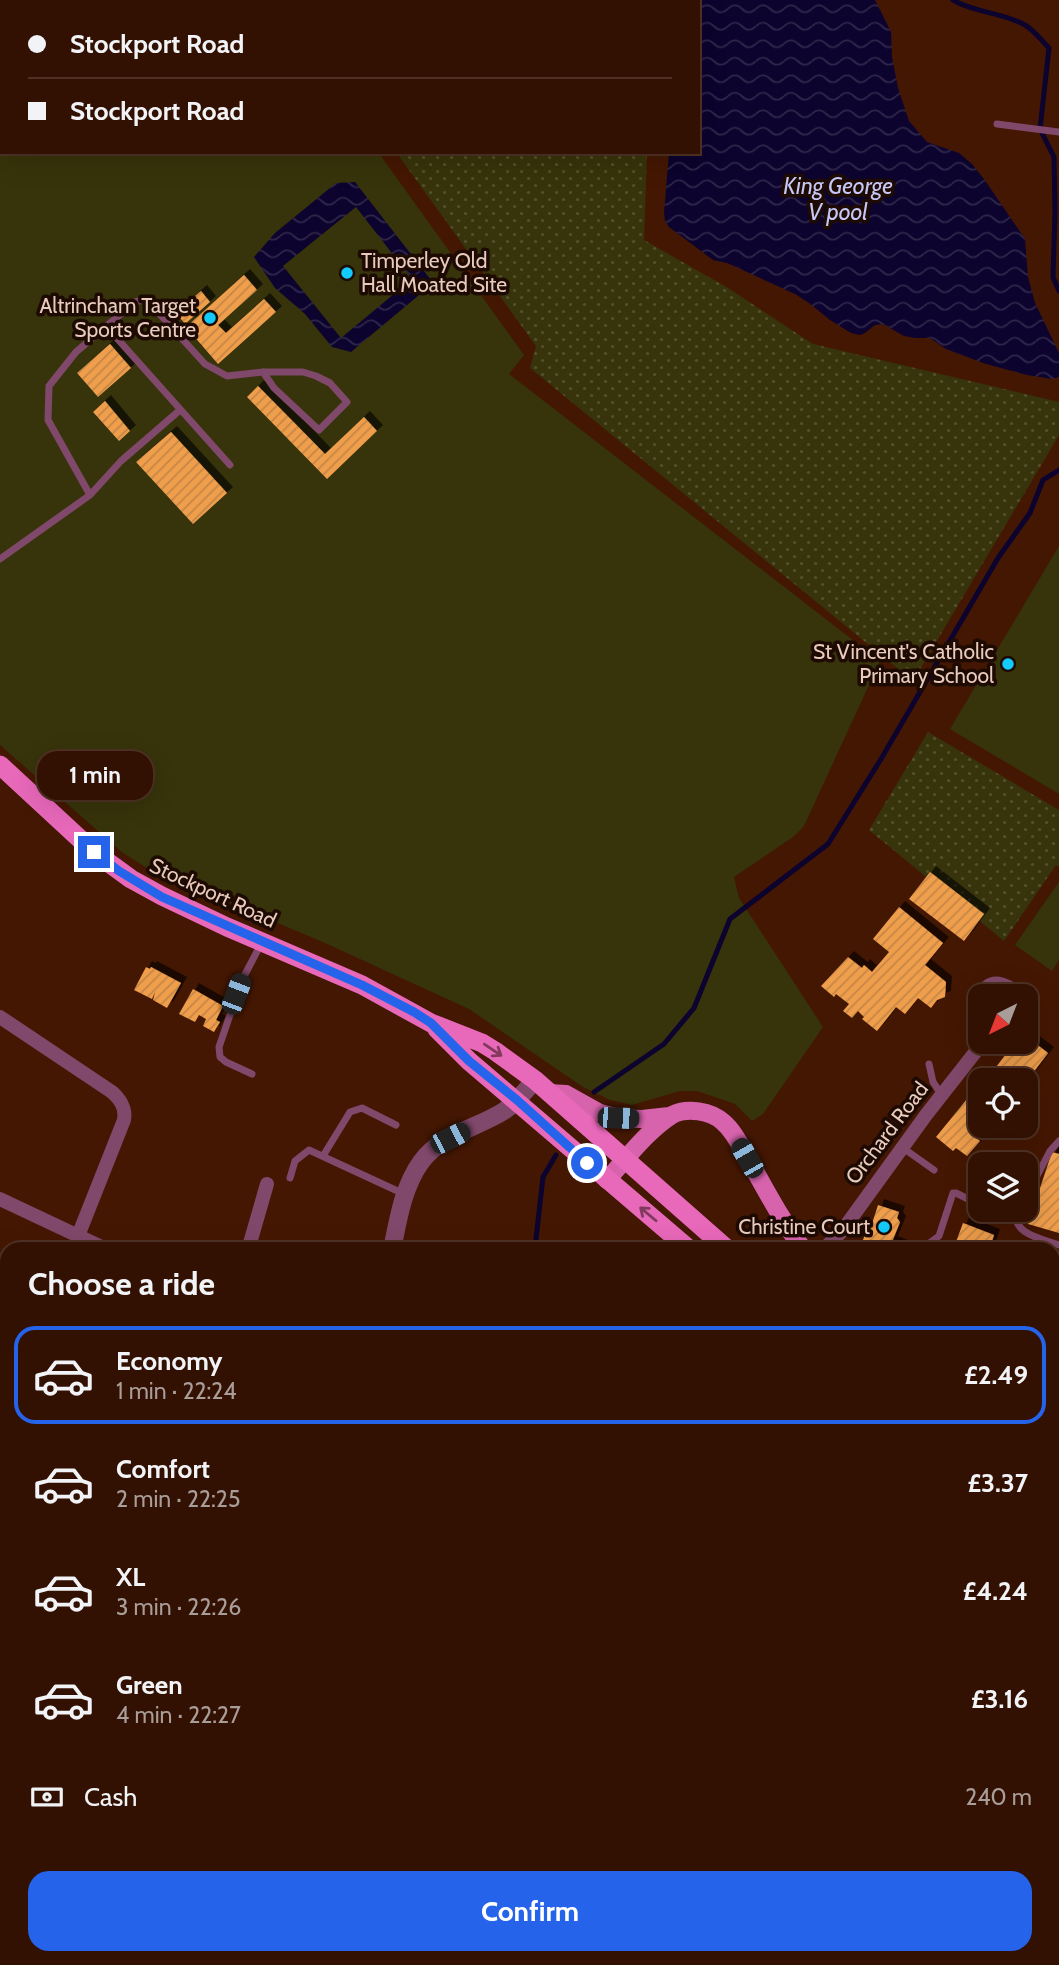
<!DOCTYPE html>
<meta charset="utf-8">
<style>
:root{--surface:#331102;--page:#3b1a0c;--text:#f1f3f6;--muted:#a99d99;--line:#4e3124;--accent:#2563eb}
body{margin:0;font-family:Cabin,sans-serif;background:var(--page);color:var(--text);height:100vh;display:flex;flex-direction:column;font-size:26px;white-space:nowrap}
*{box-sizing:border-box;margin:0}
p{font-size:23px;color:var(--muted)}
.icon{flex:none;width:38px;height:38px;fill:none;stroke:currentColor;stroke-width:2;stroke-linecap:round;stroke-linejoin:round}
.map{position:relative;flex:1;overflow:hidden}
.details{position:absolute;left:0px;top:1242px;width:1060px;height:723px;display:flex;flex-direction:column;background:var(--surface);border-radius:21px 21px 0 0;box-shadow:0 7px 28px #0002,0 0 0 2px var(--line)}
.details>*{flex:none}
.top-card{position:absolute;left:0px;top:0px;width:700px;height:154px;box-shadow:0 7px 28px #0002,0 0 0 2px var(--line);display:grid;align-content:center;height:154px;padding:0 28px;background:var(--surface)}
.needle{width:46px;rotate:222deg}
.buttons{position:absolute;left:968px;top:984px;display:grid;gap:14px}
.buttons a{display:grid;place-items:center;width:70px;height:70px;border-radius:14px;background:var(--surface);box-shadow:0 7px 28px #0002,0 0 0 2px var(--line);font-size:35px}
.end{position:absolute;width:32px;height:32px;margin:-16px;border:9px solid #2563eb;background:#fff;box-shadow:0 0 0 4px #fff}
.from{border-radius:50%}
.bubble{position:absolute;height:49px;border-radius:21px;background:var(--surface);box-shadow:0 7px 28px #0002,0 0 0 2px var(--line);font-size:23px;font-weight:700;line-height:49px;text-align:center}
.car{position:absolute;width:21px;height:42px;margin:-21px -10px;border-radius:9px;box-shadow:0 0 5px 2px #0007;background:linear-gradient(#222 24%,#8ab4d8 0 40%,#222 0 76%,#8ab4d8 0 86%,#222 0)}
.top-card b{display:flex;align-items:center;gap:24px;height:66px;font-size:26px}
.top-card b+b{border-top:2px solid var(--line)}
.top-card i{width:18px;height:18px;background:var(--text)}
ul{padding:0;list-style:none}
li{display:flex;align-items:center;gap:21px;height:98px;margin:0 14px 10px;padding:0 14px;border:4px solid transparent;border-radius:21px}
li div{flex:1}
li b{display:block;font-size:26px}
li em{font-style:normal;font-weight:700}
li.on{border-color:var(--accent)}
li>.icon{width:63px;height:63px;stroke-width:1.5}
h2{padding:0 28px;font-size:32px;line-height:84px}
.pay{display:flex;align-items:center;gap:18px;height:77px;padding:0 28px;font-size:26px}
.pay p{margin-inline-start:auto}
.action{display:flex;gap:14px;margin-top:auto;padding:14px 28px}
.action a{flex:1;height:80px;border-radius:21px;background:var(--accent);color:#fff;font-size:28px;font-weight:700;line-height:80px;text-align:center}
.map>svg:first-child{display:block}
</style>
<div class="map">
<svg width="1059" height="1965" viewBox="0 0 1059 1965">
<defs>
<pattern id="park-dots" width="8" height="8" patternUnits="userSpaceOnUse" patternTransform="scale(1.75)"><rect width="8" height="8" fill="#37330a"/><path d="M2 2h.1M6 6h.1" fill="none" stroke="#544f2c" stroke-width="1.8" stroke-linecap="round"/></pattern>
<pattern id="water-waves" width="16" height="10" patternUnits="userSpaceOnUse" patternTransform="scale(1.75)"><rect width="16" height="10" fill="#0c032e"/><path d="M0 5q4-4 8 0t8 0" fill="none" stroke="#2f264a"/></pattern>
<pattern id="building-hatch" width="6" height="6" patternUnits="userSpaceOnUse" patternTransform="scale(1.75)"><rect width="6" height="6" fill="#ef9e4b"/><path d="M-1 1l2-2M0 6l6-6M5 7l2-2" fill="none" stroke="#c58646"/></pattern>
<filter id="shadow"><feDropShadow dx="6" dy="-6" stdDeviation="0" flood-color="#0009"/></filter>
</defs>
<rect width="100%" height="100%" fill="#441702"/>
<path fill="#37330a" d="M0,0h660v2h-658v150h376l146,203 -15,19 371,287 -76,165 -11,11 -59,40 5,21 84,129 -60,87 -11,7 -17,-17 -38,-13h-17l-48,14 -22,-5 -27,-13 -114,-78 -144,-66 -178,-75 -24,-15 -123,-108z
M1059,546v248l-109,-65z
M1059,882v78l-7,11 -37,-26z"/>
<path fill="url(#park-dots)" d="M396,152h251l-3,88 84,48 85,56 246,58v33l-146,246 -383,-313 6,-22z
M928,732l131,78v57l-3,-2 -52,76 -135,-111z"/>
<path fill="url(#water-waves)" fill-rule="evenodd" d="M677,0h198l16,32 1,25 6,31 11,33 18,21 32,11 13,11 12,15 41,60 3,38 7,26 24,50v24l-7,2 -25,-4 -41,-11 -40,-15 -16,-11h-15l-11,-2 -21,-12 -8,1 -10,8 -5,2 -9,-2 -21,-13 -21,-17 -14,-9 -68,-31 -14,-3 -44,-33 -4,-6 -1,-8 5,-61h29v-150h-21z
M355,182l76,98 -6,10 -74,62 -19,-5 -27,-33 -30,-26 -21,-31 21,-24 61,-50zM356,207l56,72 -71,59 -58,-72z"/>
<g fill="none" stroke-linecap="round" stroke-linejoin="round">
<path stroke="#0c032e" stroke-width="5" d="M953,0c22,13 49,12 72,25 9,5 17,16 24,23l-9,81 14,28 1,54 -2,66 6,14
M594,1092l70,-48 30,-36 36,-89 98,-75 53,-85 117,-201 32,-45 13,-33 16,-10
M539,1250l-3,-11 7,-62 13,-22"/>
</g>
<path fill="url(#building-hatch)" filter="url(#shadow)" d="M244,275l13,15 -39,35 8,8 38,-34 12,13 -58,52 -32,-37z
M201,291l9,11 -25,22 -9,-11z
M110,344l21,24 -33,29 -21,-24z
M258,386l67,68 39,-37 13,14 -50,48 -80,-82z
M105,401l25,30 -11,10 -26,-29z
M171,432l56,61 -34,31 -57,-62z
M930,872l54,42 -20,27 -55,-42z
M899,907l44,36 -18,22 21,17 -1,15 -8,3 -6,8 -13,-10 -13,16 -9,-7 -19,24 -15,-12 2,-2 -6,-6 -6,7 -9,-7 6,-7 -13,-10 -2,3 -13,-11 27,-29 14,11 2,-3 8,7 17,-20 -16,-13z
M146,967l4,2 1,-2 30,16 -14,25 -14,-8 2,-8 -3,7 -18,-9z
M193,989l30,17 -7,14 4,2 -6,10 -11,-6 3,-7 -7,-4 -4,7 -16,-8z
M1026,1036l22,17 -22,29v-2h-22l-11,-9 23,-30h10z
M980,1083v38l-2,-1 -3,3 7,6 -4,5 -7,-5 -2,2 11,10 -13,15 -11,-8 -3,3 -17,-14z
M1052,1152l7,2v79l-31,-9z
M878,1205l21,7 -2,6 3,4 -8,20 19,8h-53l1,-5h2l5,-13 3,1z
M963,1223l31,12 -5,15h-36z
M799,1958h7l5,7h-22z
M862,1958h21l5,7h-27l-3,-4z
M958,1958h28l1,2 -7,5h-21l-4,-5z"/>
<g fill="none" stroke-linecap="round" stroke-linejoin="round">
<path stroke="#80486a" stroke-width="7" d="M997,124l62,8
M106,326l124,139
M90,495l-42,-75 1,-34 27,-34 59,-50 11,-3 59,65 22,12 36,-4h40l13,4 14,7 17,19 -28,28 -45,-42 -11,-16
M0,559l90,-64 31,-34 59,-51
M929,1064l4,18 8,12
M252,1074l-26,-12 -6,-5 -1,-10 23,-67 20,-38
M903,1148l31,22
M323,1156l27,-44 12,-4 34,17
M290,1178l5,-17 14,-11 95,44
M1026,1197l24,-46 9,-10
M1019,1209c-12,24 24,30 40,36
M927,1250l1,-6 11,-8 14,-43h3l24,12
M1054,1340l5,-34
M1054,1728l5,4
M1054,1886l5,6
M725,1958l4,7
M926,1958l4,7
M595,1959l1,-1
M986,1965l9,-7"/>
<path stroke="#80486a" stroke-width="14" d="M981,996c6,-15 16,-15 29,-8l4,8
M0,1017l112,75c9,8 14,16 12,28l-46,116
M0,1199l108,51
M248,1250l19,-66
M823,1250l19,-19 84,-116 58,-74
M0,1418l7,-6
M1054,1663l5,3
M1054,1815l5,3
M0,1929l7,11
M18,1958l4,7
M119,1958l4,7
M293,1958l5,7
M835,1958l4,7
M1020,1958l4,7
M96,1965l12,-7
M441,1965l11,-7
M748,1965l11,-7"/>
<path stroke="#80486a" stroke-width="18" d="M392,1250c6,-30 11,-63 29,-88 19,-27 56,-34 83,-51 12,-8 21,-20 31,-31
M0,1691l7,-4"/>
<path stroke="#d763ad" stroke-width="18" d="M549,1093l17,1 34,19 18,5 24,1 27,-3
M607,1180c19,-21 41,-50 65,-65 15,-8 39,-4 51,7 12,10 19,27 27,40 17,30 33,61 54,88
M1054,1366l5,2"/>
<path stroke="#e868ba" stroke-width="19" d="M0,765l94,87 37,27 31,17 65,31 135,58 69,38 51,20 13,8 40,29 193,170
M437,1029l32,32 221,189
M1054,1546l5,5
M1054,1573l5,5"/>
<path stroke="#926c5b" stroke-width="2" d="M1054,1563l5,-3
M395,1965l10,-7"/>
<defs>
<path id="rail" d="M1054,1536l5,-3
M382,1965l9,-7"/>
</defs>
<use href="#rail" stroke="#926c5b" stroke-width="8"/>
<use href="#rail" stroke="#1d0a03" stroke-width="5" stroke-dasharray="16" stroke-linecap="butt"/>
</g>
<defs><path id="oneway-shaft" d="M-6 0H5M1.5-3L5.5 0L1.5 3" fill="none" stroke-width="1.6" stroke-linecap="round" stroke-linejoin="round" transform="scale(1.75)"/></defs>
<g stroke="#82395e">
<use href="#oneway-shaft" transform="translate(493 1050) rotate(34)"/>
<use href="#oneway-shaft" transform="translate(648 1214) rotate(-140)"/>
</g>
<g fill="none" stroke-linecap="round" stroke-linejoin="round">
<path stroke="#2563eb" stroke-width="9" d="M94,852l25,19 43,26 200,88 52,27 17,11 38,38 48,39 70,63"/>
</g>
<g fill="#13cafb" stroke="#1d0a03" stroke-width="2.5">
<circle cx="347" cy="273" r="7"/>
<circle cx="210" cy="318" r="7"/>
<circle cx="1008" cy="664" r="7"/>
<circle cx="884" cy="1227" r="7"/>
</g>
<g text-anchor="middle" stroke-width="7" stroke-linejoin="round" paint-order="stroke">
<g font-size="21" fill="#e9cbbe" stroke="#1d0a03" text-anchor="end">
<text x="361" y="268" text-anchor="start">Timperley Old<tspan x="361" dy="24">Hall Moated Site</tspan></text>
<text x="196" y="313">Altrincham Target<tspan x="196" dy="24">Sports Centre</tspan></text>
<text x="994" y="659">St Vincent's Catholic<tspan x="994" dy="24">Primary School</tspan></text>
<text x="870" y="1234">Christine Court</text>
</g>
<g font-size="21" fill="#e9cbbe" stroke="#1d0a03">
<text transform="translate(213 893) rotate(25)" y="7">Stockport Road</text>
<text transform="translate(887 1133) rotate(-53)" y="7">Orchard Road</text>
</g>
<g font-size="23" font-style="italic" fill="#c5c7f7" stroke="#1d0a03">
<text x="838" y="194">King George<tspan x="838" dy="26">V pool</tspan></text>
</g>
</g>
</svg>
<div class="buttons">
<a><svg class="needle" viewBox="-14 -14 28 28"><path d="M0-13l5 13h-10z" fill="#e53935"/><path d="M0 13l5-13h-10z" fill="#a99d99"/></svg></a>
<a><svg class="icon" aria-label="locate" viewBox="0 0 24 24"><circle cx="12" cy="12" r="6"/><path d="M12 2v4M12 18v4M2 12h4M18 12h4"/></svg></a>
<a><svg class="icon" aria-label="layers" viewBox="0 0 24 24"><path d="M12 4l9 5-9 5-9-5zM3 14l9 5 9-5"/></svg></a>
</div>
<i class="end from" style="left:587px;top:1163px"></i>
<i class="end" style="left:94px;top:852px"></i>
<div class="bubble" style="left:37px;top:751px;width:116px">1 min</div>
<i class="car" style="left:236px;top:994px;rotate:21deg"></i>
<i class="car" style="left:618px;top:1118px;rotate:92deg"></i>
<i class="car" style="left:450px;top:1138px;rotate:63deg"></i>
<i class="car" style="left:747px;top:1158px;rotate:330deg"></i>
<div class="top-card">
<b><i class="from"></i>Stockport Road</b>
<b><i></i>Stockport Road</b>
</div>
<section class="details">
<h2>Choose a ride</h2>
<ul>
<li class="on"><svg class="icon" aria-label="car" viewBox="0 0 24 24"><path d="M5 17H2v-5l4-1 3-4h7l3 4 3 1v5h-3M9 17h6M6 11h13"/><circle cx="7" cy="17" r="2"/><circle cx="17" cy="17" r="2"/></svg><div><b>Economy</b><p>1 min · 22:24</p></div><em>£2.49</em></li>
<li><svg class="icon" aria-label="car" viewBox="0 0 24 24"><path d="M5 17H2v-5l4-1 3-4h7l3 4 3 1v5h-3M9 17h6M6 11h13"/><circle cx="7" cy="17" r="2"/><circle cx="17" cy="17" r="2"/></svg><div><b>Comfort</b><p>2 min · 22:25</p></div><em>£3.37</em></li>
<li><svg class="icon" aria-label="car" viewBox="0 0 24 24"><path d="M5 17H2v-5l4-1 3-4h7l3 4 3 1v5h-3M9 17h6M6 11h13"/><circle cx="7" cy="17" r="2"/><circle cx="17" cy="17" r="2"/></svg><div><b>XL</b><p>3 min · 22:26</p></div><em>£4.24</em></li>
<li><svg class="icon" aria-label="car" viewBox="0 0 24 24"><path d="M5 17H2v-5l4-1 3-4h7l3 4 3 1v5h-3M9 17h6M6 11h13"/><circle cx="7" cy="17" r="2"/><circle cx="17" cy="17" r="2"/></svg><div><b>Green</b><p>4 min · 22:27</p></div><em>£3.16</em></li>
</ul>
<div class="pay"><svg class="icon" aria-label="cash" viewBox="0 0 24 24"><path d="M3 7h18v10H3z"/><circle cx="12" cy="12" r="2"/></svg>Cash<p>240 m</p></div>
<div class="action"><a>Confirm</a></div>
</section>
</div>
